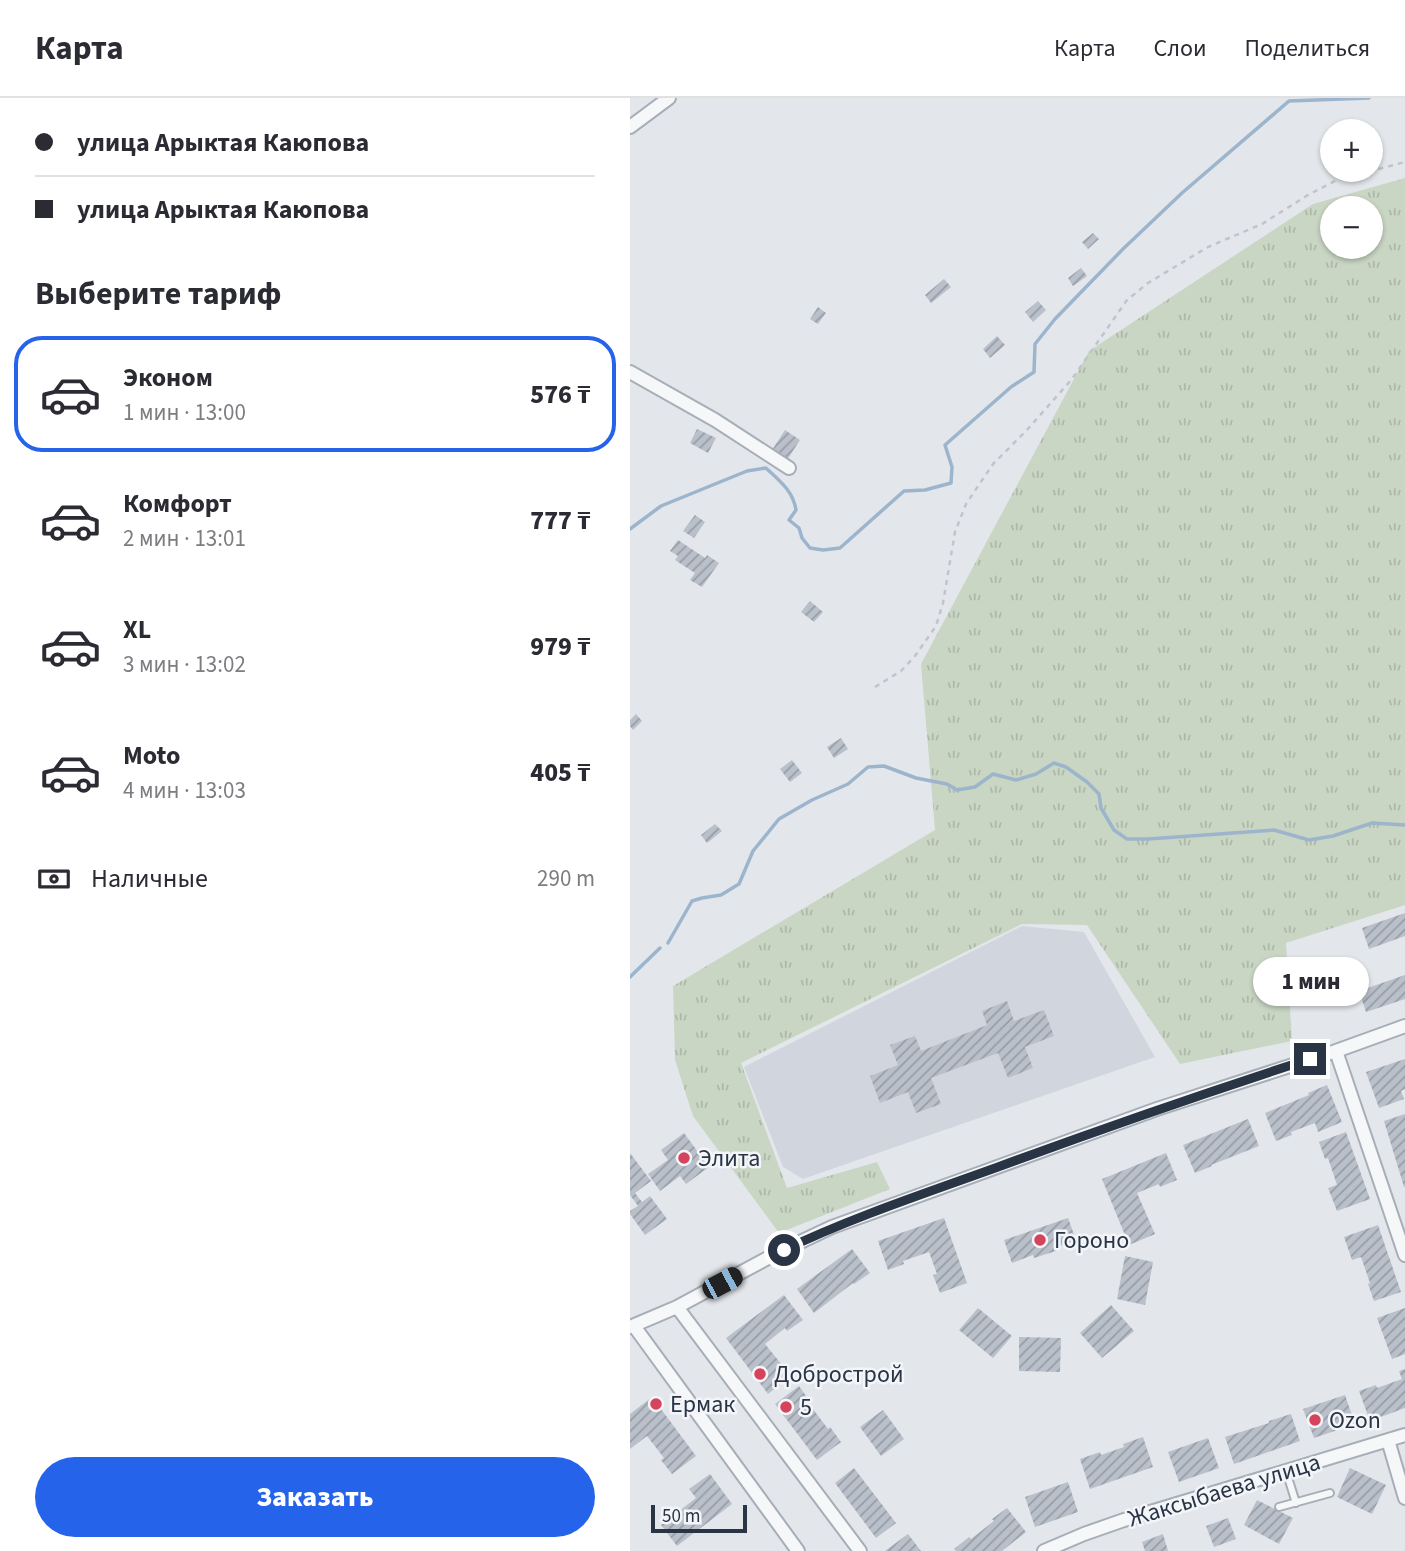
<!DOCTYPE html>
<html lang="ru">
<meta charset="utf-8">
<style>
:root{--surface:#fff;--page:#f2f2f3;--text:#2b2b33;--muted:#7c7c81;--line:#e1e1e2;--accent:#2563eb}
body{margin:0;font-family:"Source Sans 3",sans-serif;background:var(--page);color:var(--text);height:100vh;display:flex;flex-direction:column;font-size:26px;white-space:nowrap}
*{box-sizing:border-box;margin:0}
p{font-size:23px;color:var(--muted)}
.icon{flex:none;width:38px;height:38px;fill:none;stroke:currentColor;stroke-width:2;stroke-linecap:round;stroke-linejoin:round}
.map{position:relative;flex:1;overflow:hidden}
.sheet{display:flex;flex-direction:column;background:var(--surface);width:630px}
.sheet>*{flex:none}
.banner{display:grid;align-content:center;height:154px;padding:0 35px;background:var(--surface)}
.controls{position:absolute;left:690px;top:21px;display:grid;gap:14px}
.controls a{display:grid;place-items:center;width:63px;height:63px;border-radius:50%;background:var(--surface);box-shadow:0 2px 5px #0004;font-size:35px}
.scale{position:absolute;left:21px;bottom:18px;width:96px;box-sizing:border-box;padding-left:7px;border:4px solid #293445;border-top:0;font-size:19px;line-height:24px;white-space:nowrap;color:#293445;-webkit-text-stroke:5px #f3f5f9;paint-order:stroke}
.end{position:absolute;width:32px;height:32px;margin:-16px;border:9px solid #293445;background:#fff;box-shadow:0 0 0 4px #fff}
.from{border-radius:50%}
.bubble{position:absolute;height:49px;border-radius:24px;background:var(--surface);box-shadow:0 2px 5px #0004;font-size:23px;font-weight:800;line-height:49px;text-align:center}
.car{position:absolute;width:21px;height:42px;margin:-21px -10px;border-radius:9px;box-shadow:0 0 5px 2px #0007;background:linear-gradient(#222 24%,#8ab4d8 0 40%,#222 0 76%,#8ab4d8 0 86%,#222 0)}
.banner b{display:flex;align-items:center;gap:24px;height:66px;font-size:26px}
.banner b+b{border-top:2px solid var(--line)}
.banner i{width:18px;height:18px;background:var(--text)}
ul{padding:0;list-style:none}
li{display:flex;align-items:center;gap:21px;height:116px;margin:0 14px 10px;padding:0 21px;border:4px solid transparent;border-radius:28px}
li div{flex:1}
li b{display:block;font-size:26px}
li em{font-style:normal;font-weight:800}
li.selected{border-color:var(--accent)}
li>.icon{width:63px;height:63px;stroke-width:1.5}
h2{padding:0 35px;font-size:32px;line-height:84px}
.pay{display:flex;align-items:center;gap:18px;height:77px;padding:0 35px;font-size:26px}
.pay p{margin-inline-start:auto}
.primary-button{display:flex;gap:14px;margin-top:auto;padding:14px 35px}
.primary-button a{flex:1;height:80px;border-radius:42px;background:var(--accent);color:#fff;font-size:28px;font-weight:800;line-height:80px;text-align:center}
header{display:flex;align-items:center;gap:42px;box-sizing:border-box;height:98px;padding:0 35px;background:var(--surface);border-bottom:2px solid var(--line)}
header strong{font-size:33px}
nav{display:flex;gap:38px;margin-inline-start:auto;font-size:24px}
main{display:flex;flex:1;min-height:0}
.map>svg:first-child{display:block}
</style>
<header>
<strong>Карта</strong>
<nav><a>Карта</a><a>Слои</a><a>Поделиться</a></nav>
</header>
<main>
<section class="sheet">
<div class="banner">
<b><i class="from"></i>улица Арыктая Каюпова</b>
<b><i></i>улица Арыктая Каюпова</b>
</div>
<h2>Выберите тариф</h2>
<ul>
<li class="selected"><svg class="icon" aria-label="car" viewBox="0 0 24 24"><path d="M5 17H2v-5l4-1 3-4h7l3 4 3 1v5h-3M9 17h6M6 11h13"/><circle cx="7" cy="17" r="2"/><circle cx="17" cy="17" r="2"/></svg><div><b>Эконом</b><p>1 мин · 13:00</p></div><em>576 ₸</em></li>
<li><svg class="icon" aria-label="car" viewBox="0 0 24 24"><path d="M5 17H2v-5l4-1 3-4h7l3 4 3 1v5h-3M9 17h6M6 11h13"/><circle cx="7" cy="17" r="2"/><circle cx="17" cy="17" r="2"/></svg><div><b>Комфорт</b><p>2 мин · 13:01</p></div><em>777 ₸</em></li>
<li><svg class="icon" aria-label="car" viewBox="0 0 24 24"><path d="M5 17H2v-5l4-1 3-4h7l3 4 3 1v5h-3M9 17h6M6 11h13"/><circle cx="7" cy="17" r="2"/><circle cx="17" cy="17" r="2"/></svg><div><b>XL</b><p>3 мин · 13:02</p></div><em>979 ₸</em></li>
<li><svg class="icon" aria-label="car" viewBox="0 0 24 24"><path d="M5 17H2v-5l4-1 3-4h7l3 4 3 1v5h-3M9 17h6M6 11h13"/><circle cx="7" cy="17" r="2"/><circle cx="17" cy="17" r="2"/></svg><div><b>Moto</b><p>4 мин · 13:03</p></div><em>405 ₸</em></li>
</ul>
<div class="pay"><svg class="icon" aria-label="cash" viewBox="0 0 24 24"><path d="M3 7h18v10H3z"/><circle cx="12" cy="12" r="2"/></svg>Наличные<p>290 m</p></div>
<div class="primary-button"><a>Заказать</a></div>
</section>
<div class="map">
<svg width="775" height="1453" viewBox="0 0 775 1453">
<defs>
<pattern id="grass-tufts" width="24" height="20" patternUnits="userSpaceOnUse" patternTransform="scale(1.75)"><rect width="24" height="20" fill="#c9d6c3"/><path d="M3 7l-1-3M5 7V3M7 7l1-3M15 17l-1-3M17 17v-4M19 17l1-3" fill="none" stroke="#adb8a9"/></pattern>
<pattern id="building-hatch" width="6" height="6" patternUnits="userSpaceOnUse" patternTransform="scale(1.75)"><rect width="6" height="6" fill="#bac0ca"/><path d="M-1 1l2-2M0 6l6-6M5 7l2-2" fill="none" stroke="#979da6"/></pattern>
</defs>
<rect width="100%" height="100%" fill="#e3e7ec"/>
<path fill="#d1d6de" d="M392,828l62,6 71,125 -352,122 -20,-12 -39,-100z"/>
<path fill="url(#grass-tufts)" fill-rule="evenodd" d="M775,80v727l-119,38 6,98 -112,23 -93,-139 -65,-1 -281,139 46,125 90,-26 13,27 -111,44 -86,-117 -18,-56 -2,-74 262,-156 -14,-166 168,-313 224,-147zM702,110h38v39h-38z"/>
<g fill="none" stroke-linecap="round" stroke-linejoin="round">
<path stroke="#9cb5cd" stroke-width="3.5" d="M0,431l31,-23 86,-35 19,-3c14,13 27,23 30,42l-7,10 10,8 3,10 8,10 13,2 17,-2 64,-57 21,-1 26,-7 1,-16 -7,-22 66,-58 23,-15 1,-28 20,-25 68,-70 59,-56 107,-92 80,-3
M38,845l24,-42 10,-3 19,-3 18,-11 14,-33 26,-32 33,-19 36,-16 20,-17 16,-1 32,12 31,6 10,6 18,-3 18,-13 23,6 20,-6 18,-11 12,4 21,15 12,12 2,14 13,22 13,9h21l126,-9 35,10 24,-4 39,-13 33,2
M0,879l30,-29"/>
</g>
<path fill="url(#building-hatch)" d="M463,135l6,6 -11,10 -6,-7z
M451,170l6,8 -14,10 -5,-8z
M314,181l7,8 -20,16 -6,-8z
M408,203l8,9 -13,12 -8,-10z
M188,209l8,6 -8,11 -8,-5z
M367,238l8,9 -15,13 -7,-9z
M67,331l19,9 -8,15 -18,-10z
M155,332l15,10 -13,20 -15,-10z
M65,417l10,7 -11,16 -11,-7z
M48,442l27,18 2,-3 12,8 -17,24 -12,-7 5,-7 -20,-13 3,-4 -8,-5z
M180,503l13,11 -9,10 -13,-10z
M6,616l6,7 -9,9 -3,-4v-6z
M211,640l7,11 -14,9 -7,-11z
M162,662l10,13 -12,9 -10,-13z
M85,726l7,7 -15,12 -6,-8z
M775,815v23l-36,13 -7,-21z
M775,877v24l-39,13 -7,-21z
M377,903l7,20 30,-11 10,26 -29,11 8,21 -25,10 -10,-25 -67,25 10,26 -25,9 -8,-21 -28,11 -10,-27 28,-11 -8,-20 25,-9 6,15 66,-26 -5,-14z
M775,961v30l-4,2 3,8 -25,9 -13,-36z
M697,987l15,37 -24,10 -3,-9 -24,9 1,3 -16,6 -11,-28 44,-18 -1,-2z
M775,1016v73h-1l-20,-66z
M618,1021l11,27 -48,19 1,1 -17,7 -12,-28z
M716,1034l24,67 -33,12 -9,-23 9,-3 -9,-27 -3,1 -6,-17z
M54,1035l25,34 -23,17 -6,-8 -20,15 -12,-17 20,-14 -7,-10z
M0,1055l21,28 -16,12 7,9 8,-6 17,23 -22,16 -15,-21v-3l8,-5 -8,-11z
M536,1055l11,27 -17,7 -1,-3 -22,9 18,41 -26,11 -27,-66z
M314,1120l23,65 -27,10 -7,-18 4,-1 -8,-22 -26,9 1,3 -16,6 -10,-29z
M438,1120l8,22 -21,8 1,3 -22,7 -1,-3 -21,8 -8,-23z
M748,1127l23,67 -27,9 -6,-17 2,-1 -9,-26 -9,3 -8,-23z
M222,1151l18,24 -16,11 -1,-1 -39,30 -17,-24z
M495,1158l28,6 -8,43 -28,-6z
M154,1197l19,25 -16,11 -2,-3 -20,16 26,32 -23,18 -42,-56z
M481,1207l23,26 -32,27 -22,-25z
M348,1210l34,28 -19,22 -34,-28z
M775,1210v46l-13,5 -15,-41z
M389,1239l42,1 -1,34 -41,-1z
M775,1271v39l-35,13 -11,-30 17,-6 1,3 25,-9 -3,-8z
M169,1288l10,14 -2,1 21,28 2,-2 11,15 -24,18 -42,-56z
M715,1297l10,29 -41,14 -11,-29z
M22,1299l44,59 -24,18 -11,-14 3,-2 -17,-22 -17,13v-35z
M253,1312l21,29 -23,17 -21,-29z
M661,1316l9,27 -66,23 -9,-27 44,-14v-2z
M513,1339l10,30 -63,22 -10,-30 20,-7 1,3 23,-8 -1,-3z
M578,1340l11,30 -40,14 -11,-30z
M224,1370l42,55 -20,15 -41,-55z
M720,1370l36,17 -14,29 -35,-17z
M80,1376l22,30 -55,42 -16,-21 35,-27 -7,-9z
M438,1384l10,30 -43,15 -10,-30z
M627,1402l36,18 -14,26 -35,-19z
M377,1410l19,24 -24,19h-46l-2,-2 15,-12 2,2 23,-18 -2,-2z
M598,1420l8,21 -22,8 -8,-21z
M278,1436l13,17h-36z
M533,1436l5,17h-23l-3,-9z"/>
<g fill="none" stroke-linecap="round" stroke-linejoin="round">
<defs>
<path id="service" d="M656,1373l10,32
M649,1409l51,-14"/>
<path id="minor" d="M0,29l39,-29
M0,274l85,48 74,48
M706,953l69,204
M47,1209l183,244
M4,1228l164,225
M0,1229l47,-20 102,-55 53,-25 325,-118 179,-58 69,-25
M758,1342l17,58
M414,1453l40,-17 40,-14 281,-85"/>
</defs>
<use href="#service" stroke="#a7aeb7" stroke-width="10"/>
<use href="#minor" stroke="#a7aeb7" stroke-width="16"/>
<path stroke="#c1c4ca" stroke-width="2.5" stroke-dasharray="5 5" stroke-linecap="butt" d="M245,589l26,-16 14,-15 21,-30 7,-23 12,-71 11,-28 27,-40 33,-33 46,-52 55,-79 21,-17 60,-36 54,-23 46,-29 29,-15 68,-18"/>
<use href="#service" stroke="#f6f7f9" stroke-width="6"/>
<use href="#minor" stroke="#f6f7f9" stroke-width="12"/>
</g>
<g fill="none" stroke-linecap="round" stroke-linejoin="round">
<path stroke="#293445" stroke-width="9" d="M154,1152c69,-33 142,-57 214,-83 103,-38 207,-74 312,-108"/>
</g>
<g fill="#d6435d" stroke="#f3f5f9" stroke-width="2.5">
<circle cx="54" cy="1060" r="7"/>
<circle cx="410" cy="1142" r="7"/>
<circle cx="130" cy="1276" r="7"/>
<circle cx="26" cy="1306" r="7"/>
<circle cx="156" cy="1309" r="7"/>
<circle cx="685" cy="1322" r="7"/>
</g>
<g text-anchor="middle" stroke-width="5" stroke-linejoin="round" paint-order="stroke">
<g font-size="24" fill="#293445" stroke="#f3f5f9" text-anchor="start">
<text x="68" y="1068">Элита</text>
<text x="424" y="1150">Гороно</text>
<text x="144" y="1284">Добрострой</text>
<text x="40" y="1314">Ермак</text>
<text x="170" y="1317">5</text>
<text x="699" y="1330">Ozon</text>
</g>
<g font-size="24" fill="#293445" stroke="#f3f5f9">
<text transform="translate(594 1392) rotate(-17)" y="8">Жаксыбаева улица</text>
</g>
</g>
</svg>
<div class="controls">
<a>+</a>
<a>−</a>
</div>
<div class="scale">50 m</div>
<i class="end from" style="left:154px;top:1152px"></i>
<i class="end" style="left:680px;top:961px"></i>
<div class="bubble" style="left:623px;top:859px;width:116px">1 мин</div>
<i class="car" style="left:92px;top:1185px;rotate:62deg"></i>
</div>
</main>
